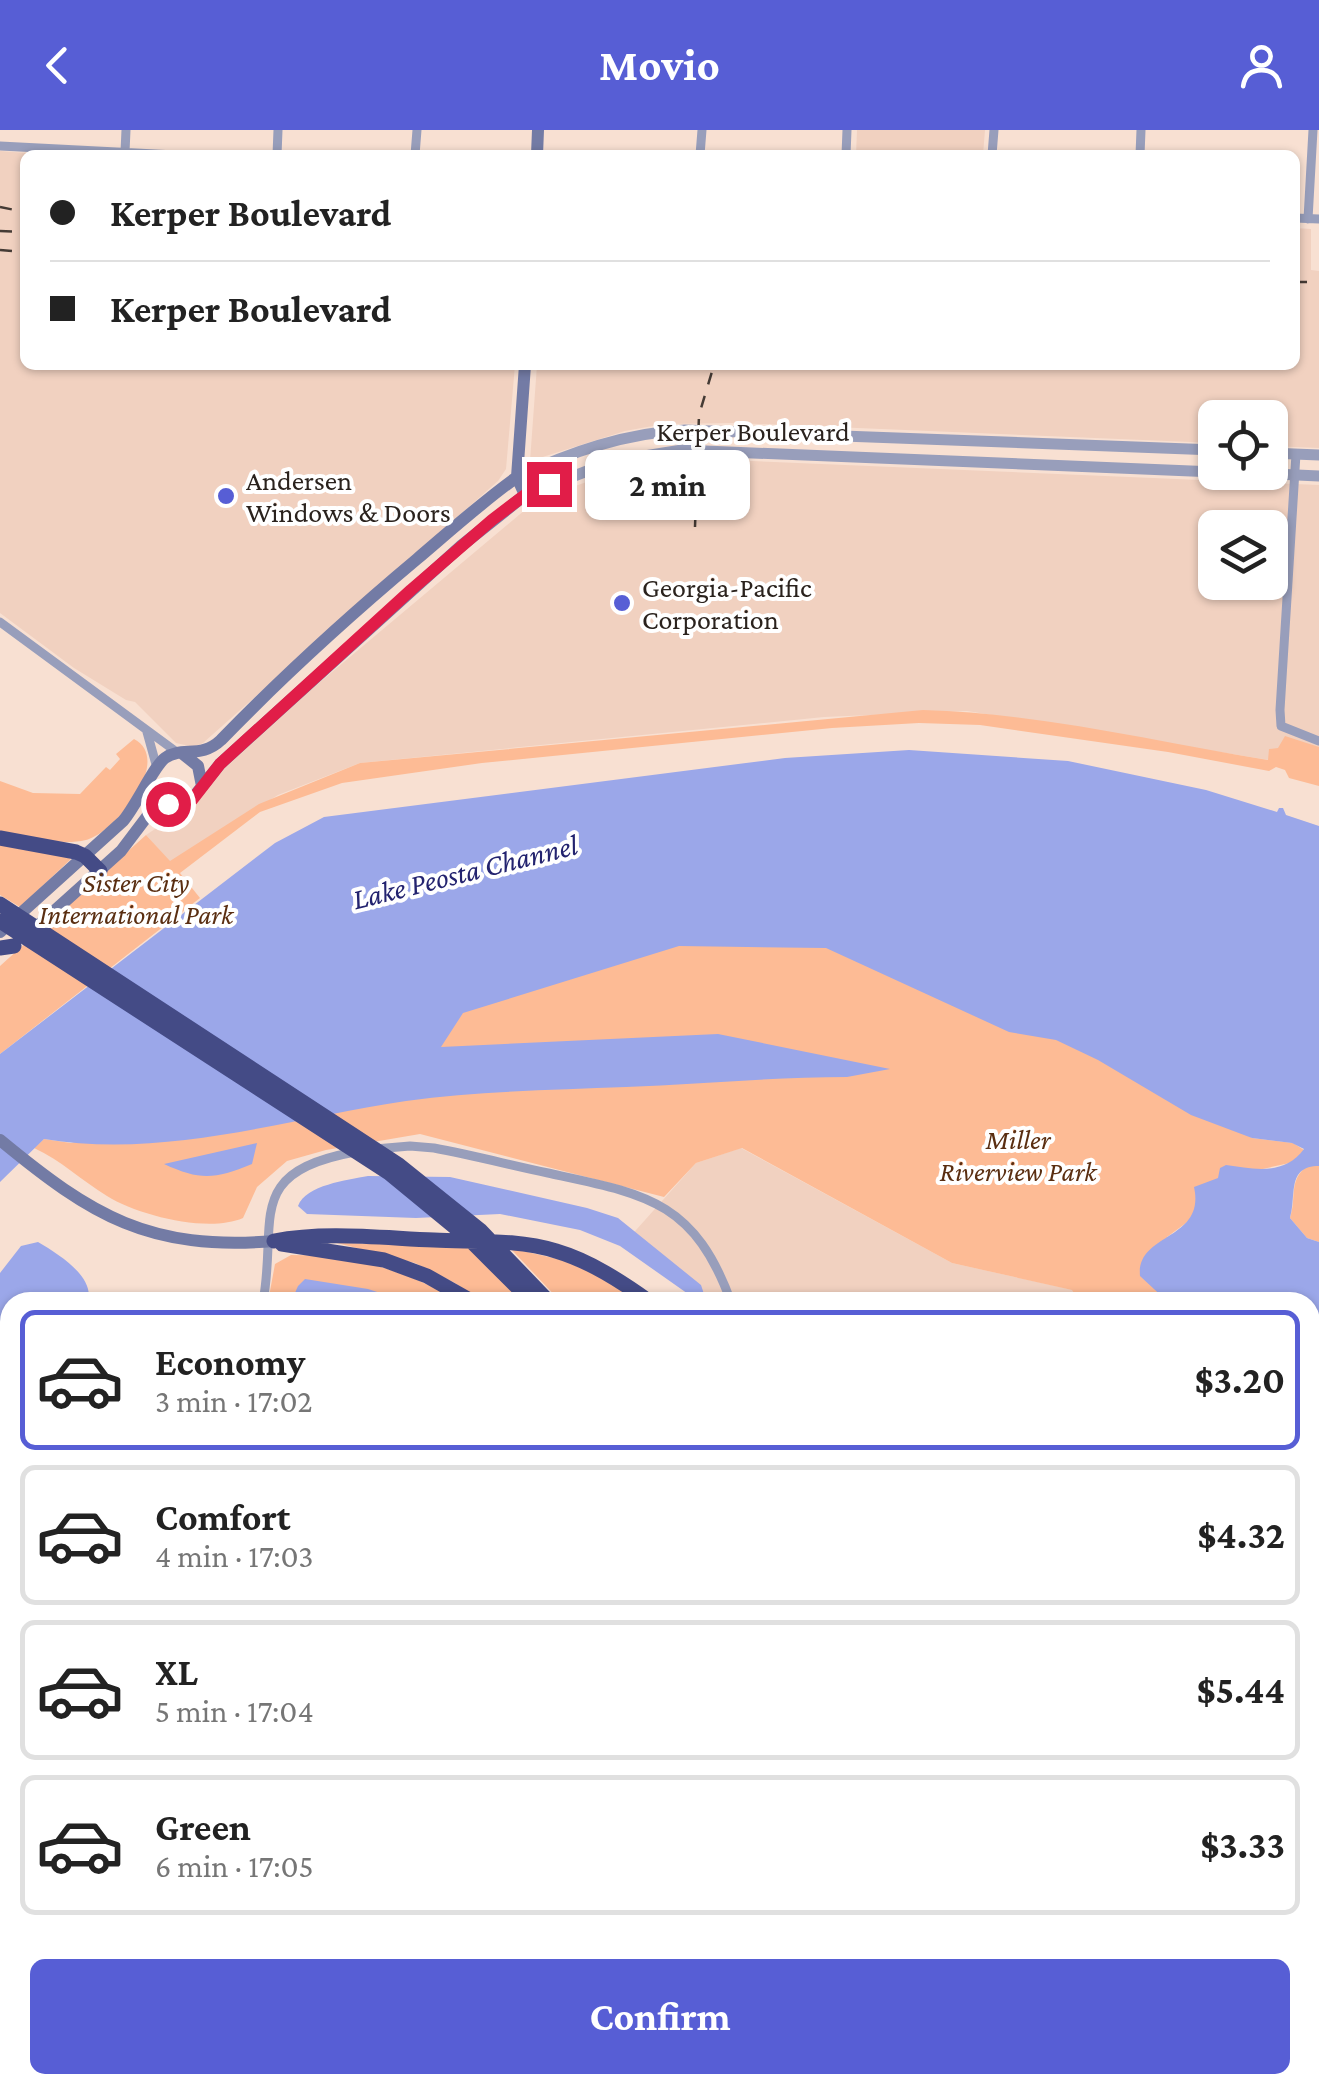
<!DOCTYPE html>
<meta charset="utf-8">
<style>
:root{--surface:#fff;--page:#f6f6f6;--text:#222;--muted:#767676;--line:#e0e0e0;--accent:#575ed5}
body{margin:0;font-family:"Crimson Pro",serif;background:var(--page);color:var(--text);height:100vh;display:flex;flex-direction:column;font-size:38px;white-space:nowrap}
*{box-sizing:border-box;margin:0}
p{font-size:32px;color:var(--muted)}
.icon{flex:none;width:55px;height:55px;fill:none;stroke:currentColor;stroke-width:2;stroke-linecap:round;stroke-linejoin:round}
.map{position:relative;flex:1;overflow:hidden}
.panel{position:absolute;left:0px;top:1162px;width:1320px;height:802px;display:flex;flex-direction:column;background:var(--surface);border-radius:30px 30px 0 0;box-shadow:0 2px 8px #0004}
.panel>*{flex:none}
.banner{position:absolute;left:20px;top:20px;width:1280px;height:220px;border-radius:15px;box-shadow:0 2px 8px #0004;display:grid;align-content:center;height:220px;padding:0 30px;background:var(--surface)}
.buttons{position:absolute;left:1198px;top:270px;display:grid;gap:20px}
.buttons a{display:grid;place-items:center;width:90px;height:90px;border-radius:15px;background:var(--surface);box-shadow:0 2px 8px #0004;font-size:50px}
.end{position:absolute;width:45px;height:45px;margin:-22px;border:12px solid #e11d48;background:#fff;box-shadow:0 0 0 5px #fff}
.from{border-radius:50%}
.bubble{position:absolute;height:70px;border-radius:15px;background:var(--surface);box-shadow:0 2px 8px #0004;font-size:32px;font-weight:700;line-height:70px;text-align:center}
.banner b{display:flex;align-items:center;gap:35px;height:95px;font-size:38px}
.banner b+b{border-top:2px solid var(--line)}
.banner i{width:25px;height:25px;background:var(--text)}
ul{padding:18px 0 0;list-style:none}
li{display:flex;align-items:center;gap:30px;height:140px;margin:0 20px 15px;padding:0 10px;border:5px solid var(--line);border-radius:15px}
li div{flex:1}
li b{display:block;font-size:38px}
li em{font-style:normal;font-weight:700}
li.active{border-color:var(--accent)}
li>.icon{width:90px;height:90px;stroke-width:1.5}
.button{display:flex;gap:20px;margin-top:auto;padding:20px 30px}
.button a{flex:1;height:115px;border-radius:15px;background:var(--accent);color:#fff;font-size:40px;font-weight:700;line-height:115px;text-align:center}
header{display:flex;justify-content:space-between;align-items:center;height:130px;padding:0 30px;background:var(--accent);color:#fff;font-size:45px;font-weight:700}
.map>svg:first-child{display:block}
</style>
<header><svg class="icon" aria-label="back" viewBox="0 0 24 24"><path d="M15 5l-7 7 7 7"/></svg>Movio<svg class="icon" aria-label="person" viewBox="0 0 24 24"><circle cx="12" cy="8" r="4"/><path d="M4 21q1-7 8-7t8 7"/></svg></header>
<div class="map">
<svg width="1319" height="1964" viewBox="0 0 1319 1964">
<rect width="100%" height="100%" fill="#f8e0d2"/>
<path fill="#f1d1c0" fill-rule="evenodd" d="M857,0h128l-2,25h-127z
M0,21l55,4h-30v210h490l-9,104 -8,12 -295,262 -9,4 -18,-4 -41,-41 -9,-2 -52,-32 -74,-55z
M1295,98l16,1v41l8,1v177l-49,-2v-28h-55v25l-479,-20 -72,1 -39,7 -95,30 7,-96h758z
M680,328l639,27v292l-50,-17 -302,-49 -143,6 -464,46 -82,32 -108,67 -24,-27 54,-36 15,-24 92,-82 231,-194 80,-28zM1215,398h55v54h-55z
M741,1018l211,115 121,27 7,12h-377l-75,-63 68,-76z"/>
<path fill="#fdbb95" d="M923,580c116,3 231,31 345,50l1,-11 9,-1 7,-12 34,11v39l-30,-8 -4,-8 -9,-3 -7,4 -101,-19 -188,-27 -61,-2 -87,5 -350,35 -140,20 -82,29 -80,61 20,25 -200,156v-88l146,-131 24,26 89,-57 101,-41z
M134,609c40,21 -19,94 -48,101 -26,6 -61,-3 -86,-8v-51l33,12 47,1 26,-27 4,3 10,-11 -4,-5z
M0,715l67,12 4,2 -51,48 -20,-12z
M793,794l275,104 184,110 41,5 11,7 -10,12 -36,8 -91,67 35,65h-122l-8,-12 -120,-27 -210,-115 -46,15 -32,34 -244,-63 -94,16 -39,11 -30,26 -14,31c-34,15 -104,-2 -136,-22 -25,-15 -46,-36 -73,-48l10,-9 27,4 320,-83 143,-108z
M1307,1036h12v76l-12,-4 -17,-20c7,-21 -2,-37 17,-52z
M337,1113l129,2 57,57h-40l-28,-19 -40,-20z
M510,1118l65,15 67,39h-81z
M291,1125c66,0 113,15 170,47h-193l7,-38z
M1310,1204l9,2v522l-9,4z
M304,1955h449l-17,9h-430z"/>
<path fill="#9ba7e9" d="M909,620l159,11 138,29 71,22 2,-4h4l3,7 33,11v340c-33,0 -22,30 -29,52l17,20 12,4v94l-9,-2v-32h-142l-28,-26c-4,-44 66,-35 54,-89l24,-9 2,-10 6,-3c28,4 58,11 78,-16l-12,-6 -40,-5 -61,-23 -93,-55 -42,-20 -47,-8 -183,-84 -147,-2 -216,67 -22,34 277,-13 172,35 -43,8c-73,0 -147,7 -221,10 -73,3 -147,4 -220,14 -120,18 -240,58 -362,38l-44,43v-128l275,-211 49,-26 461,-59z
M257,1013l-5,21c-37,15 -51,17 -88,0z
M368,1046l82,1 137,31 31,10 83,67 3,9 -3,5 -10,-3 -71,-50 -40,-16 -80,-16 -84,4 -109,-4 -9,-8c8,-21 49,-26 70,-30z
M38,1112c20,12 57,34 50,60h-78v94l-10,12v-135l21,-27z
M305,1149l63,10 40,13h-117l7,-16z
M10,1728v227h294l2,9h-306v-227l7,-2z
M1319,1728v236h-583l17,-9h557v-223z"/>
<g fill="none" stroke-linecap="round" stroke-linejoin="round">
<path stroke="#989ebb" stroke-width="9" d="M0,16l175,9
M125,22l1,-22
M277,25l1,-25
M415,25l2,-25
M700,25l2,-25
M846,25l1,-25
M992,25l2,-25
M1140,25l1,-25
M1295,88l24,1
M1308,89l5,-89
M1296,324l-16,256 1,16 38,15
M0,492l178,131
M147,602l10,36
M375,1019l35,-3 24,2c38,7 76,17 114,25 97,21 146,27 183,129
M263,1172c15,-81 -20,-130 92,-150"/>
<path stroke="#989ebb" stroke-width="11" d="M1270,323l49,2
M1232,342l87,4
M517,347c54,-25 108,-44 168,-47l530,20
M525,365l88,-34 69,-11 533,22"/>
<path stroke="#737ba5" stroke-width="12" d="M537,25l1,-25
M183,624l15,12 4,20
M32,801l89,-80 31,-41 40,-11 28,-35 33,-30 208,-188 64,-51 -8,-18 8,-112
M0,802l123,-111c13,-15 31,-55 42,-63 17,-12 36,1 56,-18 62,-64 128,-124 196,-181 33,-28 65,-57 100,-82
M0,1010c92,76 149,111 274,101"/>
<path stroke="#444b86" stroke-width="15" d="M0,708l76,14 9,4 15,15
M0,774l399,261 81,65 69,72
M0,791l389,252 79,65 64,64
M0,818l14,-2
M274,1111c51,-10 108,-3 160,-1 40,2 84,-1 122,11 34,10 66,31 94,51
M282,1114l102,16 43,16 46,26
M969,1955l5,9
M983,1955l5,9"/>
<path stroke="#453b35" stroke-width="2.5" stroke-dasharray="12 12" stroke-linecap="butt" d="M0,77l25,5
M0,101l25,1
M0,120l25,2
M1295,152h24
M695,397l4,-112 15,-50"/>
</g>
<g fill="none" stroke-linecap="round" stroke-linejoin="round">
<path stroke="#e11d48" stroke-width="12" d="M168,674l24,-4 28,-36 191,-174 81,-70 33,-25 24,-11"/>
</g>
<g fill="#575ed5" stroke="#fff" stroke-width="4">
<circle cx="226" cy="366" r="10"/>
<circle cx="622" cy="473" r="10"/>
</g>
<g text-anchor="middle" stroke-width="8" stroke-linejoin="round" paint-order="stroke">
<g font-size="28" fill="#2a221d" stroke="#fff">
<text x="753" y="311">Kerper Boulevard</text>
</g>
<g font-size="28" fill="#2a221d" stroke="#fff" text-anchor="start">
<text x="246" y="360">Andersen<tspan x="246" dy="32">Windows &amp; Doors</tspan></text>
<text x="642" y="467">Georgia-Pacific<tspan x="642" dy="32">Corporation</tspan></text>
</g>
<g font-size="28" font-style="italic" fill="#5a2e11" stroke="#fff">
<text x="136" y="762">Sister City<tspan x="136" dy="32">International Park</tspan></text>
<text x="1018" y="1019">Miller<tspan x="1018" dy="32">Riverview Park</tspan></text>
</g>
<g font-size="30" font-style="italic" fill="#23236f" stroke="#fff">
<text transform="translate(465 742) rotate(-14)" y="10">Lake Peosta Channel</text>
</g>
</g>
</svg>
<div class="buttons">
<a><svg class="icon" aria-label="locate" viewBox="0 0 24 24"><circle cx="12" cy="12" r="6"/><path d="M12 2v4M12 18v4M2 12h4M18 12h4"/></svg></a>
<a><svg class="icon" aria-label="layers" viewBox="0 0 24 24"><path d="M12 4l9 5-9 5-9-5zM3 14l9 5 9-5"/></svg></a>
</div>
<i class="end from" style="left:168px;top:674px"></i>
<i class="end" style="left:549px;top:354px"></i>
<div class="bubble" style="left:585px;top:320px;width:165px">2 min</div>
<div class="banner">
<b><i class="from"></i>Kerper Boulevard</b>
<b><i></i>Kerper Boulevard</b>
</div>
<section class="panel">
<ul>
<li class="active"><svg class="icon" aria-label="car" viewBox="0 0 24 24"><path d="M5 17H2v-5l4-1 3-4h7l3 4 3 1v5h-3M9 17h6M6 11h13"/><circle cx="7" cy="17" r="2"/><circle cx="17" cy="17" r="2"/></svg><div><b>Economy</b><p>3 min · 17:02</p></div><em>$3.20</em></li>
<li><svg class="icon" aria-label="car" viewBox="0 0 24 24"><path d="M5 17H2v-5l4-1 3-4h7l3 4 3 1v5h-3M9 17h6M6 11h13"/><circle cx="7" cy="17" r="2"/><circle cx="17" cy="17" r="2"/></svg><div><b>Comfort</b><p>4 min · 17:03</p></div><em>$4.32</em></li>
<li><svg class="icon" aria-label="car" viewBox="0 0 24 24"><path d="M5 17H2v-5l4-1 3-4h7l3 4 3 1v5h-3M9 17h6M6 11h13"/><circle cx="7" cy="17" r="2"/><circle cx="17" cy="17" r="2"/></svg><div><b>XL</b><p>5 min · 17:04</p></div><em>$5.44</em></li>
<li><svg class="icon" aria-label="car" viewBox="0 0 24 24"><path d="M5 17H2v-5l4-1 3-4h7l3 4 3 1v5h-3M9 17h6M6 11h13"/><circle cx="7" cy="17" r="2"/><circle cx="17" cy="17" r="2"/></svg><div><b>Green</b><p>6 min · 17:05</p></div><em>$3.33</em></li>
</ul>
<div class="button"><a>Confirm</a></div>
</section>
</div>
